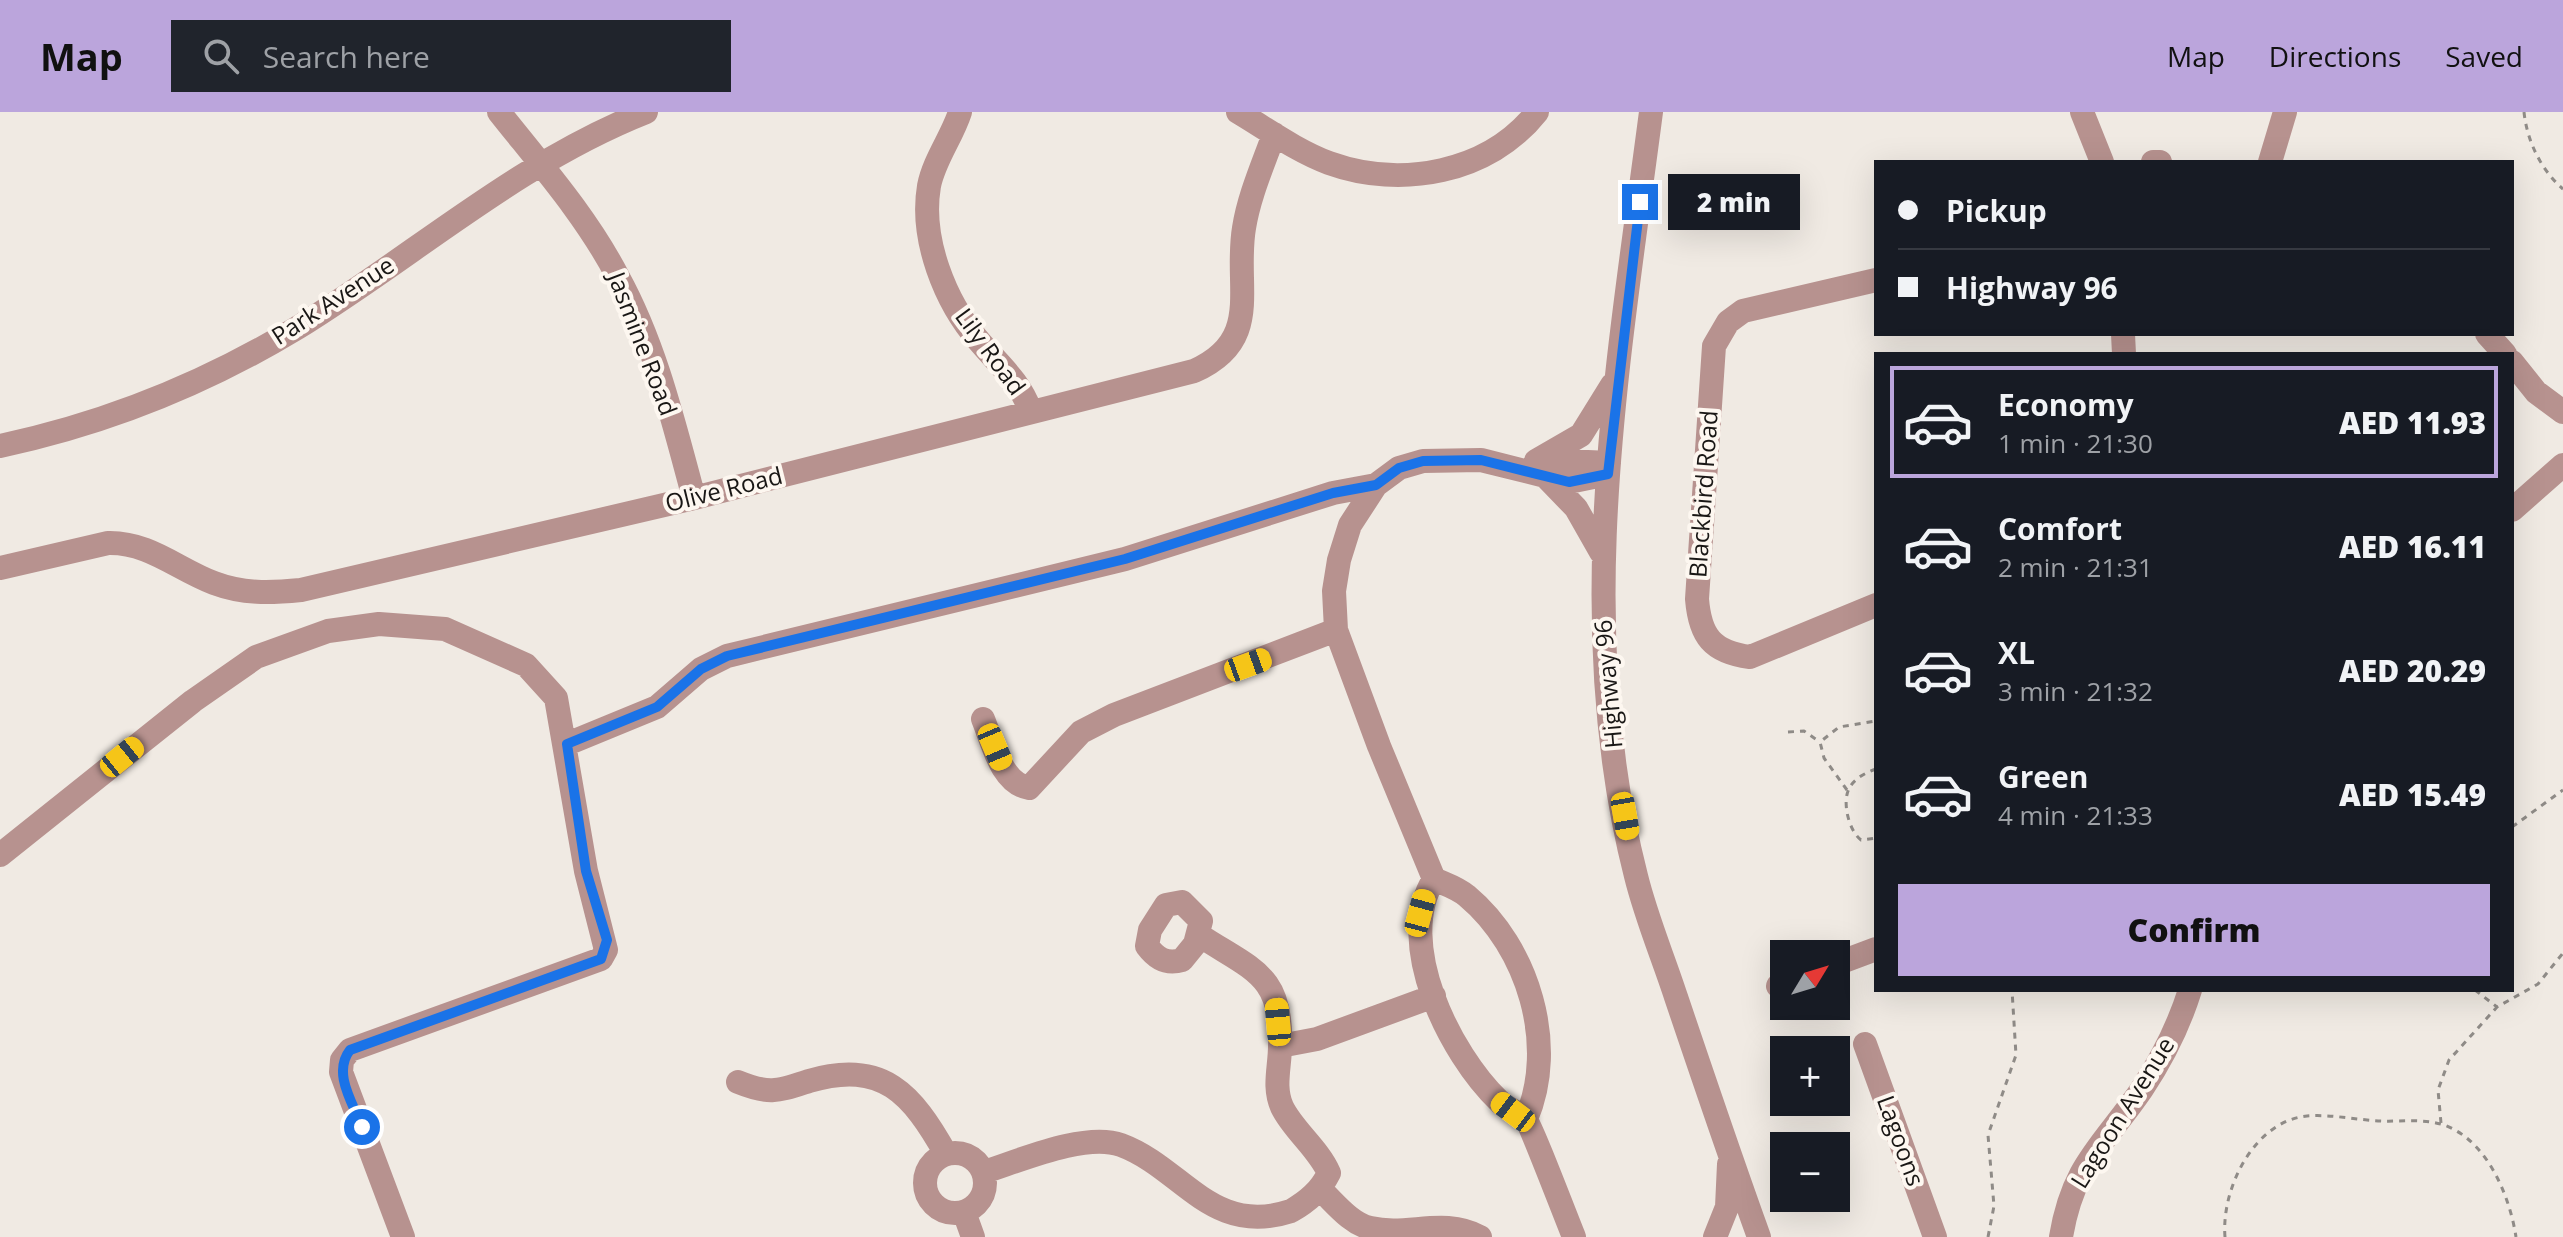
<!DOCTYPE html>
<meta charset="utf-8">
<style>
:root{--surface:#171b24;--page:#20242c;--text:#f1f3f6;--muted:#9ea1a6;--line:#363941;--accent:#bba5dc}
body{margin:0;font-family:"Open Sans",sans-serif;background:var(--page);color:var(--text);height:100vh;display:flex;flex-direction:column;font-size:30px;white-space:nowrap}
*{box-sizing:border-box;margin:0}
p{font-size:26px;color:var(--muted)}
.icon{flex:none;width:44px;height:44px;fill:none;stroke:currentColor;stroke-width:2;stroke-linecap:round;stroke-linejoin:round}
.map{position:relative;flex:1;overflow:hidden}
.panel{position:absolute;left:1874px;top:240px;width:640px;height:640px;display:flex;flex-direction:column;background:var(--surface);border-radius:0px;box-shadow:0 8px 32px #0002}
.panel>*{flex:none}
.guide{position:absolute;left:1874px;top:48px;width:640px;height:176px;border-radius:0px;box-shadow:0 8px 32px #0002;display:grid;align-content:center;height:176px;padding:0 24px;background:var(--surface)}
.needle{width:52px;rotate:52deg}
.buttons{position:absolute;left:1770px;top:828px;display:grid;gap:16px}
.buttons a{display:grid;place-items:center;width:80px;height:80px;border-radius:0px;background:var(--surface);box-shadow:0 8px 32px #0002;font-size:40px}
.end{position:absolute;width:36px;height:36px;margin:-18px;border:10px solid #1a73e8;background:#fff;box-shadow:0 0 0 4px #fff}
.from{border-radius:50%}
.bubble{position:absolute;height:56px;border-radius:0px;background:var(--surface);box-shadow:0 8px 32px #0002;font-size:26px;font-weight:800;line-height:56px;text-align:center}
.car{position:absolute;width:24px;height:48px;margin:-24px -12px;border-radius:10px;box-shadow:0 0 6px 2px #0007;background:linear-gradient(#f5c518 24%,#345 0 40%,#f5c518 0 76%,#345 0 86%,#f5c518 0)}
.guide b{display:flex;align-items:center;gap:28px;height:76px;font-size:30px}
.guide b+b{border-top:2px solid var(--line)}
.guide i{width:20px;height:20px;background:var(--text)}
ul{padding:14px 0 0;list-style:none}
li{display:flex;align-items:center;gap:24px;height:112px;margin:0 16px 12px;padding:0 8px;border:4px solid transparent;border-radius:0px}
li div{flex:1}
li b{display:block;font-size:30px}
li em{font-style:normal;font-weight:800}
li.active{border-color:var(--accent)}
li>.icon{width:72px;height:72px;stroke-width:1.5}
.action{display:flex;gap:16px;margin-top:auto;padding:16px 24px}
.action a{flex:1;height:92px;border-radius:0px;background:var(--accent);color:#111;font-size:32px;font-weight:800;line-height:92px;text-align:center}
header{display:flex;align-items:center;gap:48px;box-sizing:border-box;height:112px;padding:0 40px;background:var(--accent);color:#111}
header strong{font-size:38px}
nav{display:flex;gap:44px;margin-inline-start:auto;font-size:28px}
.search{width:560px;height:72px;background:var(--page);display:flex;align-items:center;gap:20px;box-sizing:border-box;padding:0 28px;border-radius:0px;color:var(--muted);font-size:30px}
.map>svg:first-child{display:block}
</style>
<header>
<strong>Map</strong>
<div class="search"><svg class="icon" aria-label="search" viewBox="0 0 24 24"><circle cx="10" cy="10" r="6"/><path d="M15 15l6 6"/></svg>Search here</div>
<nav><a>Map</a><a>Directions</a><a>Saved</a></nav>
</header>
<div class="map">
<svg width="2563" height="1125" viewBox="0 0 2563 1125">
<rect width="100%" height="100%" fill="#f0eae3"/>
<g fill="none" stroke-linecap="round" stroke-linejoin="round">
<path stroke="#8f8b87" stroke-width="3" stroke-dasharray="6 6" stroke-linecap="butt" d="M2524,0c3,29 17,58 39,77
M1788,620l16,-1 16,11
M1876,657c-9,3 -21,9 -26,18 -9,14 -1,44 11,53l15,-2
M1847,678l-23,-32 -4,-16 19,-15 37,-6
M2512,715l51,-37
M2475,878l22,17
M2441,1011l-3,-33 11,-30 48,-53 41,-23 25,-31
M1988,1125l6,-31 -6,-71 28,-80 -4,-65
M2225,1125c-4,-48 29,-116 82,-121 24,-2 50,4 74,5 24,1 50,-4 72,8 37,19 57,69 63,108"/>
<path stroke="#b7928f" stroke-width="24" d="M499,0c42,53 88,105 119,165 37,67 56,147 76,221
M960,0c-8,25 -26,48 -31,74 -9,53 16,116 50,155 20,24 40,39 51,69
M1238,0c30,18 59,39 91,51 72,26 160,10 208,-51
M1651,0c-33,253 -80,511 -15,764 10,41 27,81 40,121 27,80 54,160 83,240
M2082,0l20,50
M2153,50h7
M2270,50l15,-50
M1876,168l-133,31 -15,11 -14,24 -17,253c3,37 15,53 53,58l126,-52
M2123,222l1,20
M2487,222l18,20
M2512,250l24,30 27,20
M0,334c104,-22 206,-63 297,-118 117,-72 220,-165 349,-216
M1545,348l64,3
M1536,349l45,-26 31,-50
M1545,364l31,32 25,44
M2512,398l51,-45
M0,456l108,-25c41,-1 69,26 106,40 29,11 56,10 87,7l393,-92 500,-127c70,-31 40,-84 50,-143 5,-32 19,-63 30,-94
M983,607c10,24 18,64 46,69l52,-56 33,-17 222,-85
M567,632l90,-37 44,-38 26,-13 398,-97 208,-66 43,-8
M0,743l193,-154 63,-44 72,-26 51,-7 66,5 81,36 30,33 30,173 20,79 -5,9 -251,91 -8,10 -1,12 62,165
M1434,767c11,5 24,9 33,17 61,51 91,149 59,223
M1182,790l19,19 -6,23 -13,16c-16,5 -26,-2 -35,-14l3,-16 16,-25z
M1836,852l40,-15
M1778,874l6,-2
M1865,932l70,193
M1280,934l37,-7 117,-43
M738,970c32,13 40,9 71,-1 74,-22 103,13 137,73
M925 1071a30 30 0 1 1 60 0a30 30 0 1 1-60 0Z
M984,1060c35,-11 101,-40 137,-27 62,23 90,92 170,66 17,-10 29,-20 38,-38 -11,-25 -36,-43 -47,-66 -9,-20 -2,-40 -2,-61 3,-72 -28,-76 -81,-111
M1321,1078c14,13 29,33 49,38 38,9 73,-11 110,9
M964,1100l9,25
M1574,1125c-7,-17 -44,-114 -49,-119 -8,-7 -19,-9 -26,-17 -49,-47 -105,-158 -65,-222l-55,-133 -43,-116 -2,-39 5,-31 11,-35 26,-40 23,-17 24,-7 58,-1 88,22 39,-8
M1715,1125l12,-30 2,-43
M2061,1125c12,-73 42,-91 81,-148 20,-30 37,-64 48,-99"/>
</g>
<g fill="none" stroke-linecap="round" stroke-linejoin="round">
<path stroke="#1a73e8" stroke-width="10" d="M362,1015c-9,-24 -30,-54 -12,-77l251,-91 6,-19 -21,-69 -19,-127 90,-37 44,-38 26,-13 398,-97 208,-66 43,-8 23,-17 24,-7 58,-1 88,22 39,-8 32,-272"/>
</g>
<g text-anchor="middle" stroke-width="8" stroke-linejoin="round" paint-order="stroke">
<g font-size="24" fill="#191715" stroke="#fdf7f0">
<text transform="translate(333 189) rotate(-33)" y="8">Park Avenue</text>
<text transform="translate(642 232) rotate(69)" y="8">Jasmine Road</text>
<text transform="translate(990 240) rotate(54)" y="8">Lily Road</text>
<text transform="translate(724 378) rotate(-14)" y="8">Olive Road</text>
<text transform="translate(1704 382) rotate(-86)" y="8">Blackbird Road</text>
<text transform="translate(1609 572) rotate(-95)" y="8">Highway 96</text>
<text transform="translate(2123 1001) rotate(-58)" y="8">Lagoon Avenue</text>
<text transform="translate(1900 1029) rotate(70)" y="8">Lagoons</text>
</g>
</g>
</svg>
<div class="buttons">
<a><svg class="needle" viewBox="-14 -14 28 28"><path d="M0-13l5 13h-10z" fill="#e53935"/><path d="M0 13l5-13h-10z" fill="#9ea1a6"/></svg></a>
<a>+</a>
<a>−</a>
</div>
<i class="end from" style="left:362px;top:1015px"></i>
<i class="end" style="left:1640px;top:90px"></i>
<div class="bubble" style="left:1668px;top:62px;width:132px">2 min</div>
<i class="car" style="left:1248px;top:553px;rotate:70deg"></i>
<i class="car" style="left:995px;top:635px;rotate:157deg"></i>
<i class="car" style="left:122px;top:645px;rotate:51deg"></i>
<i class="car" style="left:1625px;top:704px;rotate:170deg"></i>
<i class="car" style="left:1420px;top:801px;rotate:15deg"></i>
<i class="car" style="left:1278px;top:910px;rotate:355deg"></i>
<i class="car" style="left:1513px;top:1000px;rotate:307deg"></i>
<div class="guide">
<b><i class="from"></i>Pickup</b>
<b><i></i>Highway 96</b>
</div>
<section class="panel">
<ul>
<li class="active"><svg class="icon" aria-label="car" viewBox="0 0 24 24"><path d="M5 17H2v-5l4-1 3-4h7l3 4 3 1v5h-3M9 17h6M6 11h13"/><circle cx="7" cy="17" r="2"/><circle cx="17" cy="17" r="2"/></svg><div><b>Economy</b><p>1 min · 21:30</p></div><em>AED 11.93</em></li>
<li><svg class="icon" aria-label="car" viewBox="0 0 24 24"><path d="M5 17H2v-5l4-1 3-4h7l3 4 3 1v5h-3M9 17h6M6 11h13"/><circle cx="7" cy="17" r="2"/><circle cx="17" cy="17" r="2"/></svg><div><b>Comfort</b><p>2 min · 21:31</p></div><em>AED 16.11</em></li>
<li><svg class="icon" aria-label="car" viewBox="0 0 24 24"><path d="M5 17H2v-5l4-1 3-4h7l3 4 3 1v5h-3M9 17h6M6 11h13"/><circle cx="7" cy="17" r="2"/><circle cx="17" cy="17" r="2"/></svg><div><b>XL</b><p>3 min · 21:32</p></div><em>AED 20.29</em></li>
<li><svg class="icon" aria-label="car" viewBox="0 0 24 24"><path d="M5 17H2v-5l4-1 3-4h7l3 4 3 1v5h-3M9 17h6M6 11h13"/><circle cx="7" cy="17" r="2"/><circle cx="17" cy="17" r="2"/></svg><div><b>Green</b><p>4 min · 21:33</p></div><em>AED 15.49</em></li>
</ul>
<div class="action"><a>Confirm</a></div>
</section>
</div>
